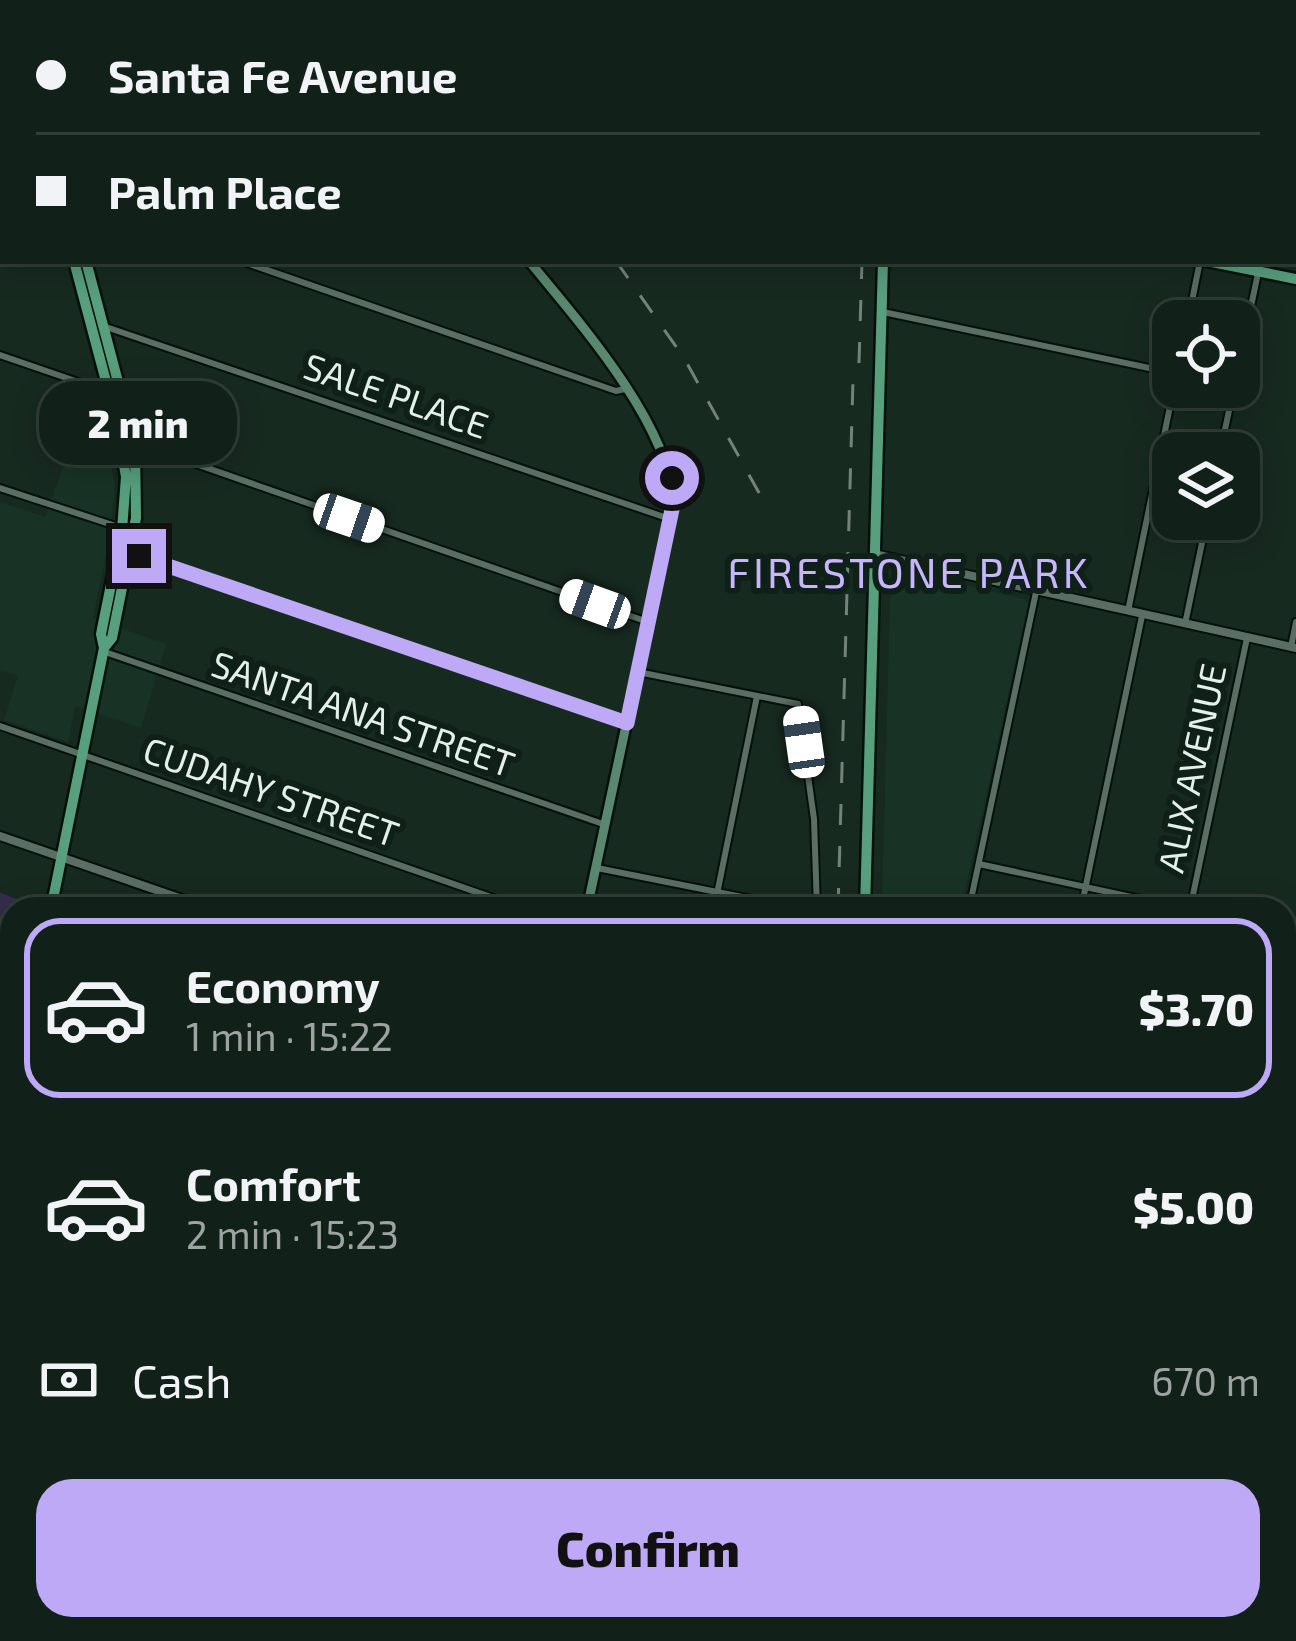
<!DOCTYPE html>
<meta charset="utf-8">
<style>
:root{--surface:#112018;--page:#1e2d25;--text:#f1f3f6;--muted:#9ca3a2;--line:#303e37;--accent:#bda9f5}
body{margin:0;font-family:"Exo 2",sans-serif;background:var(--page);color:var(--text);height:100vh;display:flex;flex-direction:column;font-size:45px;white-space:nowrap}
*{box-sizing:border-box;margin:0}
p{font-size:39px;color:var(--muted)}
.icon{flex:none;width:66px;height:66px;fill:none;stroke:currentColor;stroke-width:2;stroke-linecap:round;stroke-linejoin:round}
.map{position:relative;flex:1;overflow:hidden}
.details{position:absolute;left:0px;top:897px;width:1296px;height:744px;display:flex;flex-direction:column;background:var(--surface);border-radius:36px 36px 0 0;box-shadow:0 6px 30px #0003,0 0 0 3px var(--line)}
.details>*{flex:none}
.banner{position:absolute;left:0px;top:0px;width:1296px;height:264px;box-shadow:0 6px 30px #0003,0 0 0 3px var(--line);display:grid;align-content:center;height:264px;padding:0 36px;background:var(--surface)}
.buttons{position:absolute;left:1152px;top:300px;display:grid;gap:24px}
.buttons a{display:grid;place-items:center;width:108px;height:108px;border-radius:24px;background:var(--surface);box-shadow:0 6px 30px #0003,0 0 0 3px var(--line);font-size:60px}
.end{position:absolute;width:54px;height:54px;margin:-27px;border:15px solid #bda9f5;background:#111;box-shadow:0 0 0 6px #111}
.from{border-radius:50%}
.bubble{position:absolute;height:84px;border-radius:36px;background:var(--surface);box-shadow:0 6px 30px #0003,0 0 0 3px var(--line);font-size:39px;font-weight:800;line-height:84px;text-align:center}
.car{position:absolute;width:36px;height:72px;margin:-36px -18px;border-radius:15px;box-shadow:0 0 9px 3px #0007;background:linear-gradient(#fff 24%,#345 0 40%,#fff 0 76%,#345 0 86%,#fff 0)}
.banner b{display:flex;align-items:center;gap:42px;height:114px;font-size:45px}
.banner b+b{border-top:3px solid var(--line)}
.banner i{width:30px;height:30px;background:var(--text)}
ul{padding:21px 0 0;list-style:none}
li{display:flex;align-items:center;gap:36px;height:180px;margin:0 24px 18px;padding:0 12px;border:6px solid transparent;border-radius:36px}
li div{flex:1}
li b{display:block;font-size:45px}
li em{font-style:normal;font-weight:800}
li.on{border-color:var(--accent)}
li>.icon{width:108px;height:108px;stroke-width:1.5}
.pay{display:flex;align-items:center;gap:30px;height:132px;padding:0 36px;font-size:45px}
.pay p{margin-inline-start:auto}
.action{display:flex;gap:24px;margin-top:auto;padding:24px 36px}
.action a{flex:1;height:138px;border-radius:36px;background:var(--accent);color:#111;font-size:48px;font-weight:800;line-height:138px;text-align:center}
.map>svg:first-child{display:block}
</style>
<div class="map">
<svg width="1296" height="1641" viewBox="0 0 1296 1641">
<rect width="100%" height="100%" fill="#172a20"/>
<path fill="#183326" d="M443,0h399l-401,3z
M69,388l30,11 16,88 -6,53 -16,78 73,26 -25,84 -66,-22 -7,36 -64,-22 14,-44 -18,-6v-168l45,15 26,-72 -19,-8z
M891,567l133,32 4,5 -67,305h-52l-27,-6z
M681,1629h125l-1,12h-126z"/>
<path fill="#352d4b" d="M0,893l37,13 -1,3h-24v79l-12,-3z"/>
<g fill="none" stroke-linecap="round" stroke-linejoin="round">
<defs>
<path id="minor" d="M1059,3l1,-3
M1181,3l1,-3
M1293,63l3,-16
M1293,69h3
M0,72l3,1
M241,261l375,130 9,-2
M883,312l290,61
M1188,321l12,-60
M106,327l564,192
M0,355l87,30 21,3
M1239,364l19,-91
M135,446l38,10 475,166
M1220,453l14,-66
M0,488l134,44
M131,554l496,169
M1128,611l46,-224
M1185,624l22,-105
M1291,647l5,-25
M105,652l501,173
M638,672l160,32 16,115 3,90
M0,726l525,183
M979,864l208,45
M597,868l205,41
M714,909l43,-213
M969,909l67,-317
M1081,909l61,-293
M1190,909l57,-271
M1284,929l12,3
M0,1056l12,4
M0,1164l12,5
M0,1276l12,4
M1284,1368l12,2
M0,1385l12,4
M0,1495l12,4
M1284,1525l12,3
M0,1605l12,4
M68,1629l35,12
M383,1629l34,12
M1058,1629l59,12
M560,1641l3,-12
M630,1641l3,-12
M907,1641l2,-12
M1148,1641l3,-12"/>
<path id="tertiary" d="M122,0l9,3
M0,85l3,-2
M0,239l3,1
M874,554l422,94
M0,836l211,73
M1284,994l12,-58"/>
<path id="secondary" d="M279,0v3
M291,0v3
M529,261c50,61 137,159 145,239l-87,409
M1284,1210l12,2
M430,1641l3,-12"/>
<path id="primary" d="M3,0l1,3
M15,0l1,3
M997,0l1,3
M891,3v-3
M86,261l49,185 1,72 -24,120 -8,10
M1207,261l89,18
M51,909l53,-261 -3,-14 21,-104 4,-53 -10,-58 -42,-158
M865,909l18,-648
M0,1140l12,-55
M846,1641v-12"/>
</defs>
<use href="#minor" stroke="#02120a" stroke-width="10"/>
<use href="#tertiary" stroke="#02120a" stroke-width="12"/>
<use href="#secondary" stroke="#02120a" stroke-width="14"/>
<use href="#primary" stroke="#02120a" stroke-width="15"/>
<use href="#minor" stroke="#5a6e63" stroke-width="6"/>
<use href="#tertiary" stroke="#5a6e63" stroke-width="8"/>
<use href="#secondary" stroke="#598770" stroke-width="9"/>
<use href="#primary" stroke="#589f7e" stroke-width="10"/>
<path stroke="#73837a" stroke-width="3" stroke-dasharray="21 21" stroke-linecap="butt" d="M308,0l6,3
M848,3l1,-3
M875,3v-3
M616,261l68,97 84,151
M859,363l3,-102
M838,909l15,-529
M817,1641v-12"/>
</g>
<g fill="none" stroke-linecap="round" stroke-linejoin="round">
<path stroke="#bda9f5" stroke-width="15" d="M139,556l488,167 47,-223 -2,-22"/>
</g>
<g text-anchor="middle" stroke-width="12" stroke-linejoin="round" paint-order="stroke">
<g font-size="36" fill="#e4f0e9" stroke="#0e2017">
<text transform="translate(396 396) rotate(19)" y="13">SALE PLACE</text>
<text transform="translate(363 714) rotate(19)" y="13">SANTA ANA STREET</text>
<text transform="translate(1192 768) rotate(-78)" y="13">ALIX AVENUE</text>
<text transform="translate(271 792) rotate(19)" y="13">CUDAHY STREET</text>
</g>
<g font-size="42" letter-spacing="3" fill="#c8b6fd" stroke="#0e2017">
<text x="909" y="588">FIRESTONE PARK</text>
</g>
</g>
</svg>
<div class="buttons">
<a><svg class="icon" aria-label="locate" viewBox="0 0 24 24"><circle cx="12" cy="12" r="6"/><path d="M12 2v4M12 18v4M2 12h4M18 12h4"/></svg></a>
<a><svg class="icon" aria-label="layers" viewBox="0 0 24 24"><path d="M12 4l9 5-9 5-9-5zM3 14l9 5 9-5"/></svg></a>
</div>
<i class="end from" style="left:672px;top:478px"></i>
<i class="end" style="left:139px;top:556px"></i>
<div class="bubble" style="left:39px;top:381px;width:198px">2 min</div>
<i class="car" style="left:349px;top:518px;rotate:109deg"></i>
<i class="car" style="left:595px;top:604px;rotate:290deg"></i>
<i class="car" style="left:804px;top:742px;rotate:352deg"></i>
<div class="banner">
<b><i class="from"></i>Santa Fe Avenue</b>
<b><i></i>Palm Place</b>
</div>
<section class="details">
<ul>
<li class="on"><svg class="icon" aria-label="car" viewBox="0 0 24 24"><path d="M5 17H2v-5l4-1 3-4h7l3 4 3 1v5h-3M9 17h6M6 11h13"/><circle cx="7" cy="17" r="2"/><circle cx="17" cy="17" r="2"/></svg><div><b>Economy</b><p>1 min · 15:22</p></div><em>$3.70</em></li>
<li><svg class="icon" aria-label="car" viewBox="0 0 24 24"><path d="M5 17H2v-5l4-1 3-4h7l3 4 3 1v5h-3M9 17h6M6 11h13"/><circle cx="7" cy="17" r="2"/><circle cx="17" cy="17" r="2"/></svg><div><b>Comfort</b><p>2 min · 15:23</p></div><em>$5.00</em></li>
</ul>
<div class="pay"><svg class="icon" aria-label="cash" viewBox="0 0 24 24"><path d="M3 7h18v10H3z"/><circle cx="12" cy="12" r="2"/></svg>Cash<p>670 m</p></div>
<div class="action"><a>Confirm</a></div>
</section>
</div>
